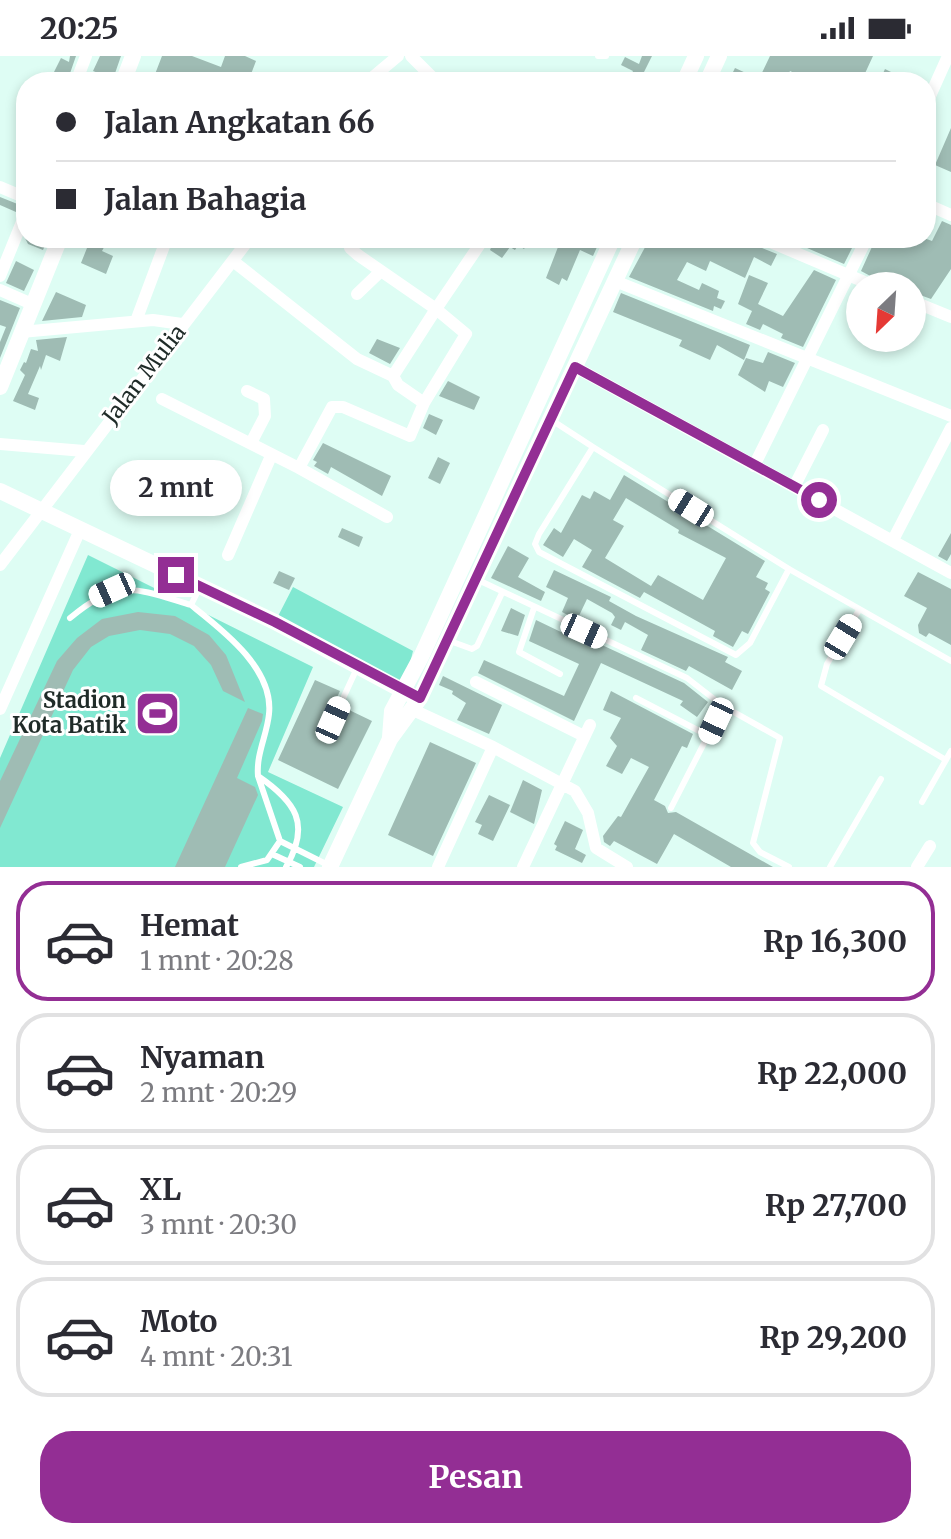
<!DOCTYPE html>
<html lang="id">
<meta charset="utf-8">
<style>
:root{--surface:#fff;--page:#f7f7f7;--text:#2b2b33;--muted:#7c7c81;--line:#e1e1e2;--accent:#932e94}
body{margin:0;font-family:Merriweather,serif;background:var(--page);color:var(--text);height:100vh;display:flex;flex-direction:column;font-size:30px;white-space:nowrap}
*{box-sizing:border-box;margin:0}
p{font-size:26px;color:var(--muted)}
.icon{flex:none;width:44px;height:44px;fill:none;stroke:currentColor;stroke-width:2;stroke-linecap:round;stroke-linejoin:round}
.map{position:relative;height:811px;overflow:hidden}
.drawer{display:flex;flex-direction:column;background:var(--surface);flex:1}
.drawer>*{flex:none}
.guide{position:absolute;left:16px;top:16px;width:920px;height:176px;border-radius:32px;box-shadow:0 4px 12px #0003;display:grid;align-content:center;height:176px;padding:0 40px;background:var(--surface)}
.needle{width:52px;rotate:205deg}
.tools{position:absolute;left:846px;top:216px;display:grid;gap:16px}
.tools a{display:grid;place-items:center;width:80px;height:80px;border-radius:50%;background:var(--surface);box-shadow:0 4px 12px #0003;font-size:40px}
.end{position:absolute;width:36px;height:36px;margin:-18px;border:10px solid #932e94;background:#fff;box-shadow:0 0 0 4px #fff}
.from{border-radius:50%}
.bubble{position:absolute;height:56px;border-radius:28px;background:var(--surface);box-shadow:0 4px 12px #0003;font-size:26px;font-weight:700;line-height:56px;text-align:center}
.car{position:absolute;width:24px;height:48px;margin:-24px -12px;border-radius:10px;box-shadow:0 0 6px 2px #0007;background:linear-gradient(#fff 24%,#345 0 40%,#fff 0 76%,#345 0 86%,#fff 0)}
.guide b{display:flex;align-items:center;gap:28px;height:76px;font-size:30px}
.guide b+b{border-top:2px solid var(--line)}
.guide i{width:20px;height:20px;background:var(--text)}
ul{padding:14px 0 0;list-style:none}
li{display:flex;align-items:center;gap:24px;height:120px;margin:0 16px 12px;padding:0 24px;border:4px solid var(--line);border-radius:32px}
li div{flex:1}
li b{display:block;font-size:30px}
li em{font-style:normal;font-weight:700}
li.on{border-color:var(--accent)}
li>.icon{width:72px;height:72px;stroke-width:1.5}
.button{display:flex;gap:16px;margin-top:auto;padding:16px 40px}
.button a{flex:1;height:92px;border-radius:32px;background:var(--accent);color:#fff;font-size:32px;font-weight:700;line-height:92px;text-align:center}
.status{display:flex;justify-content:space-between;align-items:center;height:56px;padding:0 40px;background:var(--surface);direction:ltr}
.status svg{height:22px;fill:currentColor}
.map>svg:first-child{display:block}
</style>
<div class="status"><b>20:25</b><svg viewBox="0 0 49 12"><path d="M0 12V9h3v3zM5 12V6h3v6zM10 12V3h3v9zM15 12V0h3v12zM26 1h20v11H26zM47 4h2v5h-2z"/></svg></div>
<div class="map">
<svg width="951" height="811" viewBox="0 0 951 811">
<rect width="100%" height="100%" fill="#defdf4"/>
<path fill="#81e8d1" d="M88,499l225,112 -45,105 75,35 -29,60h-314v-109z
M293,531l120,64 -10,41 -128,-70z"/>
<path fill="#9fbcb4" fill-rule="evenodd" d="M70,0h6l-9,26 -14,-8 8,-16 8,4z
M100,0h21l-9,26h-18l4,-9 -5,-2z
M162,0h30l29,11 4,-11h20l11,5 -8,21h-96z
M642,0h10l-13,26 -9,-5 3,-6 -12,-6 4,-8 14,7z
M770,0h103l-12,26h-58l2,-4 -15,-7 -5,11 -56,-2 6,-12 24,11z
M885,13l26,13h-32z
M951,72v44l-16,-7z
M0,141l20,8 -4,7 -16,-7z
M942,165l9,4v44l-20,30 -19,-7v-6h-23l-28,-15 15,-33h48l8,3z
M25,182h23l-5,12 -15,-6z
M91,182h18l-7,13 11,5 -7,18 -25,-11z
M495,182h36l-7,11 -6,-4 -3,5 -5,-3 -8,11 -12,-8z
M539,182h39l19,9 -4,9 -13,-6 -13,31 -5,-3 -3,7 -13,-7 12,-31z
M650,182h102l5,8 20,8 -6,12 -17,-9 -9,21 -35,-17 -4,10 -19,-9 -10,18 22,10 3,-7 17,8 -2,7 8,3 -4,8 -7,-3 -1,5 -84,-34z
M784,182h73l-13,26z
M16,205l18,9 -10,21 -18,-8z
M814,214l22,10 -33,67 -22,-9 2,-4 -20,-10 -3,6 -14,-6 6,-13 -14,-7 11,-29 19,8 -10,21 25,12z
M56,236l30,13 -4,12 -40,4z
M621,237l129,52 -6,15 -27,-15 -7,15 -31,-14 3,-6 -69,-28z
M0,244l20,8 -20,50v-16l6,-15 -6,-2z
M67,281l-7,24 -14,-6 -5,15 -1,-4 -12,28 11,4 -4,12 -22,-9 12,-26 -5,-5 4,-8 2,1 5,-14 7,2 -2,-11z
M377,283l23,9 -10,16 -21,-11z
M768,296l27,11 -12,24 -14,-6 -4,11 -27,-17 8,-17 17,5z
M448,325l32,16 -6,13 -35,-14z
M429,358l14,6 -7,15 -13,-7z
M323,387l68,33 -9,20 -51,-29 -3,7 -14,-8 3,-4 -4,-2z
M438,401l12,6 -10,21 -12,-6z
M624,419l141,86 -9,16 12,6 -3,6 5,3 -22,42 -6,-3 -9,16 -20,-11 2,-5 -71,-39 -4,6 -58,-31 10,-17 -18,-11 -11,18 -20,-12 11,-17 7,5 21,-38 8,4 4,-8 16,9zM626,442l53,32 -1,3 48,25 -23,42 -45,-25 -7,11 -46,-28 19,-32 -11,-6z
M342,472l21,9 -4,10 -21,-10z
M951,477v21l-4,7 -9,-5z
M508,490l21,12 -11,19 27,15 -4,9 -50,-23z
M554,514l57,27 -2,4 27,15 92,41 -3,5 17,9 -10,19 -43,-24 -3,5 -45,-21 7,-15 -23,-13 -4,8 -10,-5 4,-8 -3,-4 -25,-14 -10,21 -15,-8 6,-14 -22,-11z
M279,515l16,7 -6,12 -16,-7z
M918,516l33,17v56l-22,-12 -3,4 -7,-4 -1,-8 9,-17 -23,-12z
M511,552l14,7 -7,21 -17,-5z
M138,556l37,4 34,19 17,20 19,47 -22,-11 -12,-26 -17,-19 -24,-12 -30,-4 -31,6 -18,11 -18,23 -73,158v-47l57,-120 20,-23 25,-19z
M536,564l25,12 2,-5 121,56 24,19 -11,15 -17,-12 3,-4 -82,-38 -27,58 -96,-48 6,-13 80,36 15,-32 -50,-23z
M443,620l59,29 -13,29 -32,-14 9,-17 -14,-9 1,-3 -14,-6z
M315,624l25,11 -13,27 3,7 7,-1 8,-16 27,13 -34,68 -60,-29z
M611,635l82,43 -6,14 -5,-2 -28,54 11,6 3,7 8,-1 97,55h-42l-57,-33 -17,30 -43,-23 -4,5 -6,-4 -1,-6 15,-20 3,1 28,-50 -18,-9 -9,16 -16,-8 11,-20 -7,-8 11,-20 -18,-8z
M248,652l15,6 -1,7 -25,57 18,9 3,8 -33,72h-50z
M430,686l46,21 -43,93 -45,-21z
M523,724l19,10 -8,34 -24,-12z
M489,739l21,10 -17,36 -15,-7 4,-9 -7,-3z
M565,765l18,9 -8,19 11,6 -4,8 -27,-13 2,-4 -3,-2z"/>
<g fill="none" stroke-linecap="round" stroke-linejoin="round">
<path stroke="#fff" stroke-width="6" d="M598,0h8
M553,365l40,26 -54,87 -4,10 4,8 197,103 14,-12 39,-74
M593,391l196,122 162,92
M476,523l211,99 36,28 57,32 -27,105 7,9 29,15
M200,531l-9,18c30,24 83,63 78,109 -2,21 -13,40 -11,62 38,26 53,48 28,91
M534,552l-15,44 41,22
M859,554l-32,54 -6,22 125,74
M70,562c48,-40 65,-30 121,-13
M450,585l22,8 5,-3 25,-53
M636,642l73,38
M333,664l24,-52
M922,746l29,-51
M671,752l52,-102
M280,785l50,25
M274,799l26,12
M241,811l26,-7 13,-19 -22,-65
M830,811l51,-88"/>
<path stroke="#fff" stroke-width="12" d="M411,0l26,26
M76,26l10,-26
M367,26l31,-26
M926,49l22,-49
M0,131l26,11
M926,148l25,11
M351,182l-1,10 8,7 78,54 48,-71
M761,182l113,48
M233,205l124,98 36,17
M0,220l26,-64
M615,225l336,135
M0,234l32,14
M357,238l23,-22
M912,245l39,16
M136,265l31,-83
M21,276l132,-12 29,4
M575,311l376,206
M247,335l17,8 1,17 -14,27
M162,343l137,69 33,-61h11l67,29 14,-33 -26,-18 -5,-9 43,-67 30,25 -42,69
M0,388l84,7
M754,410l113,-228
M299,412l88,49
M794,431l29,-57
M893,484l58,-112
M228,499l43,-99
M0,509l250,-327
M476,626l108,54
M0,653l80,-179
M411,653l82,38 82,44 13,22 8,35 31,19
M438,811l55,-120
M523,811l67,-142
M917,811l13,-21"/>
<path stroke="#fff" stroke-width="16" d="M123,26l10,-26
M684,26l12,-26
M707,26l12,-26
M0,331l60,-149
M0,435l275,131 136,73
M390,681l2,-26 29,-54 192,-419
M330,811l60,-128 30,-41 215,-460"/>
</g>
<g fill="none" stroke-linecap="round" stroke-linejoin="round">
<path stroke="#932e94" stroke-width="10" d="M176,519l99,47 145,76 155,-331 244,133"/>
</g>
<defs>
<symbol id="stadium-square" viewBox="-11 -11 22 22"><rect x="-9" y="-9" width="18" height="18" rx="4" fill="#932e94" stroke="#fff"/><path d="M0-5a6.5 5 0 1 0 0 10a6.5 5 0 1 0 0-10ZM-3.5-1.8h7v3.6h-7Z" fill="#fff"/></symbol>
</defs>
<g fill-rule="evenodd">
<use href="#stadium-square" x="132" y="632" width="51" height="51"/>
</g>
<g text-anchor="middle" stroke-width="6" stroke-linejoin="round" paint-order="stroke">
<g font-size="22" fill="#1f2b28" stroke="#fff">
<text transform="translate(144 318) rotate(-52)" y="8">Jalan Mulia</text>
</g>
<g font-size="22" font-weight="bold" fill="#1f2b28" stroke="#fff" text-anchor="end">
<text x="126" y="652">Stadion<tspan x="126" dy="25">Kota Batik</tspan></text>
</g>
</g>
</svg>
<div class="tools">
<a><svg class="needle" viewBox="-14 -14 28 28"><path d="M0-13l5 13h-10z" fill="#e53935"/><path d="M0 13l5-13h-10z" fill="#7c7c81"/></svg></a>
</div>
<i class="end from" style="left:819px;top:444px"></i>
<i class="end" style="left:176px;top:519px"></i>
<div class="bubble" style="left:110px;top:404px;width:132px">2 mnt</div>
<i class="car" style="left:691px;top:452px;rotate:302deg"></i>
<i class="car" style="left:112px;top:534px;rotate:246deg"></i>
<i class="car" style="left:584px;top:575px;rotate:114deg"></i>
<i class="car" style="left:843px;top:581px;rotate:31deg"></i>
<i class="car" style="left:333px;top:664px;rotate:24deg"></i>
<i class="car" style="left:716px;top:665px;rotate:205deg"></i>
<div class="guide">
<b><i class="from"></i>Jalan Angkatan 66</b>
<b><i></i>Jalan Bahagia</b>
</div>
</div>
<section class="drawer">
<ul>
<li class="on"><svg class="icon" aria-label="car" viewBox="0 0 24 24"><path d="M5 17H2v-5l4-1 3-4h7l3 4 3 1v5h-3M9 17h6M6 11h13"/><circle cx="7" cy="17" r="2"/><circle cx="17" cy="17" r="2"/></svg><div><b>Hemat</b><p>1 mnt · 20:28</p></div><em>Rp 16,300</em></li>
<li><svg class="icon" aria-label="car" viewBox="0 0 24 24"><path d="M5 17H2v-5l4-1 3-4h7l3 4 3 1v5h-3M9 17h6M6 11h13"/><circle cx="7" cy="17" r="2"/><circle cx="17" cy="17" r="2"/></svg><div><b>Nyaman</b><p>2 mnt · 20:29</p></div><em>Rp 22,000</em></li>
<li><svg class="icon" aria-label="car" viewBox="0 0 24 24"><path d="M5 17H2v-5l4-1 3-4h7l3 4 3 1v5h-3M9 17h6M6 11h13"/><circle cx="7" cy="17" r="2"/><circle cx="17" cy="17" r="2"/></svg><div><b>XL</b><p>3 mnt · 20:30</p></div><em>Rp 27,700</em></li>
<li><svg class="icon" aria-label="car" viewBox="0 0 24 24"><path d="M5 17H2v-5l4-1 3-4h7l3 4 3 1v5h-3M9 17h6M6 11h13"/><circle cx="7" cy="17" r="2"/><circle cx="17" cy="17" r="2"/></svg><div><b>Moto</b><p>4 mnt · 20:31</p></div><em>Rp 29,200</em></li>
</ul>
<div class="button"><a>Pesan</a></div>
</section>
